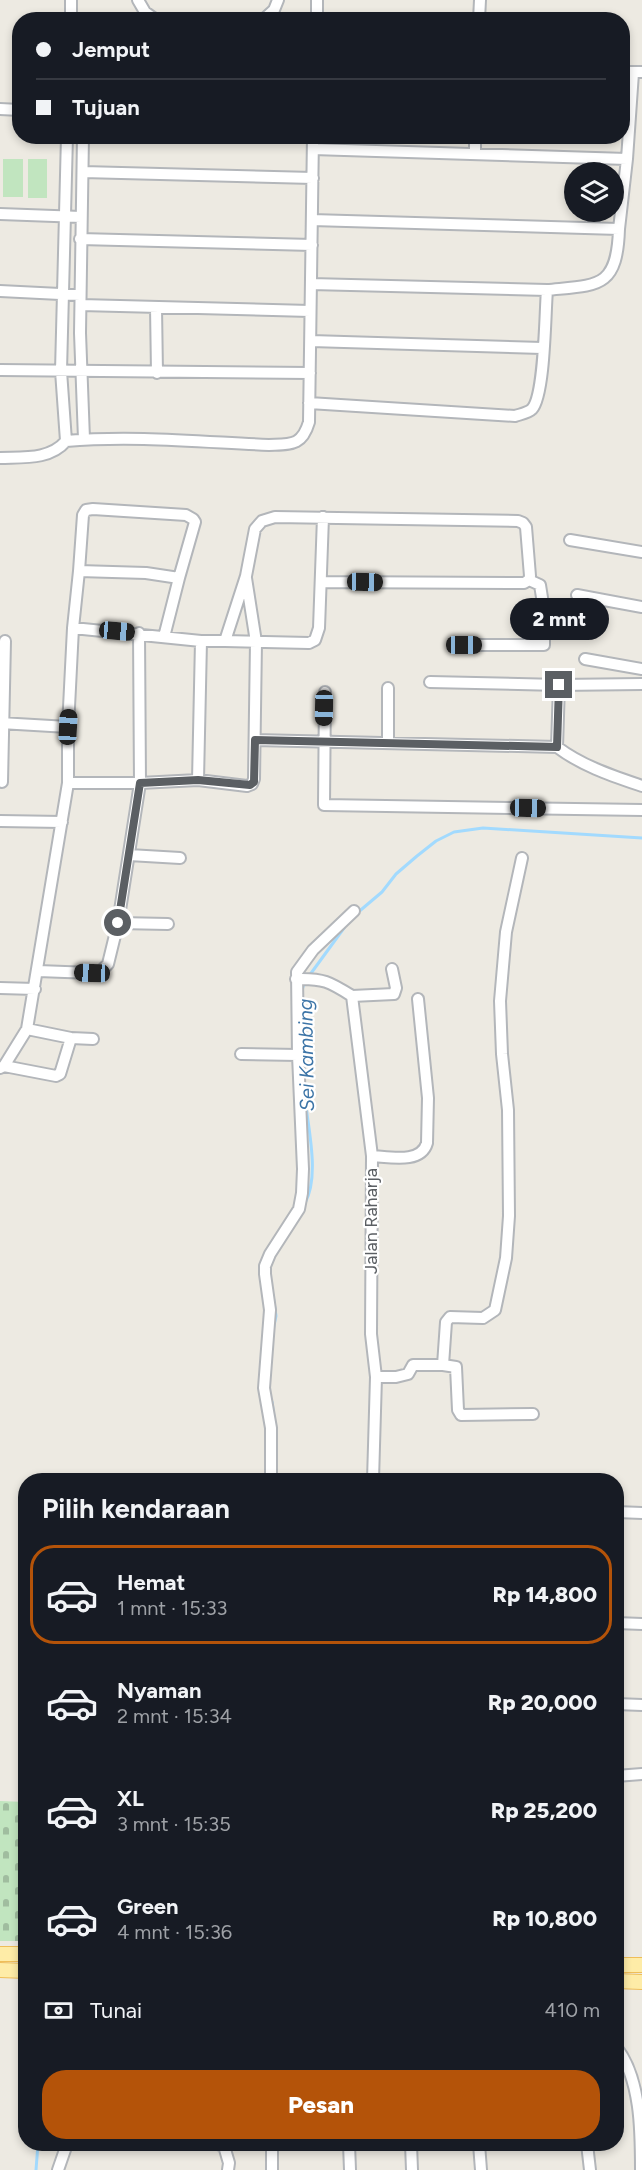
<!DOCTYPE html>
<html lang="id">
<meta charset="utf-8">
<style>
:root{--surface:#171b24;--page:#242831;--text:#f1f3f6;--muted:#9ea1a6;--line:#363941;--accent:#b45309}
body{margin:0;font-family:Figtree,sans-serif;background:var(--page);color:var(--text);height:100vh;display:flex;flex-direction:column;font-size:22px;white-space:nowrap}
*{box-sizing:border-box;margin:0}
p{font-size:20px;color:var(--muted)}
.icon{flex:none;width:33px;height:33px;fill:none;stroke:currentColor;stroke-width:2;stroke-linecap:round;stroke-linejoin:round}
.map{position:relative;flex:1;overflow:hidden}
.details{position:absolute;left:18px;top:1473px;width:606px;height:678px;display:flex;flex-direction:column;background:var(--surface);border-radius:24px;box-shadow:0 3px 9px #0003}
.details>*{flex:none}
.top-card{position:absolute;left:12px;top:12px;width:618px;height:132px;border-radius:24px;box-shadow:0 3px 9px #0003;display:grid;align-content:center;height:132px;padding:0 24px;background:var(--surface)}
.tools{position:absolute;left:564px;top:162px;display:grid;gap:12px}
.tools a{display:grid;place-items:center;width:60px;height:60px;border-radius:50%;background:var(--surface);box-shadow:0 3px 9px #0003;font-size:30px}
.end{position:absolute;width:27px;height:27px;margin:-14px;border:8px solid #5b5f63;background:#fff;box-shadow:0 0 0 3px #fff}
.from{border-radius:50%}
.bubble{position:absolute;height:42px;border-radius:21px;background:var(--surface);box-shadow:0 3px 9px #0003;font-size:20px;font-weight:800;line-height:42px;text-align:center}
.car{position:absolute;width:18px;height:36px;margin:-18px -9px;border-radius:8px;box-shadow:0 0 4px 2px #0007;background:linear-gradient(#222 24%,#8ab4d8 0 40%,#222 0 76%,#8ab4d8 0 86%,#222 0)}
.top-card b{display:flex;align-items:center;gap:21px;height:57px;font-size:22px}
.top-card b+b{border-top:2px solid var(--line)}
.top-card i{width:15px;height:15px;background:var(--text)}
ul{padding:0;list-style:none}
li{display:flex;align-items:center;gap:18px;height:99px;margin:0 12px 9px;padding:0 12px;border:3px solid transparent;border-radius:24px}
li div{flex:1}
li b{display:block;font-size:22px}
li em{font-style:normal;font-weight:800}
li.on{border-color:var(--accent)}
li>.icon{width:54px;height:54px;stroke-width:1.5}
h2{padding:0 24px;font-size:27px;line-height:72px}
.pay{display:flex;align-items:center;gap:15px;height:66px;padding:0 24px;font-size:22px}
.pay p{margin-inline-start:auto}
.cta{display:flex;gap:12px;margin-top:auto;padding:12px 24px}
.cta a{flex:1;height:69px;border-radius:24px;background:var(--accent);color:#fff;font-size:24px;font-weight:800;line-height:69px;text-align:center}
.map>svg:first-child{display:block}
</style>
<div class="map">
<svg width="642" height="2170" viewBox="0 0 642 2170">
<defs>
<pattern id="cemetery-stones" width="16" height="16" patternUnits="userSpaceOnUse" patternTransform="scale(1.5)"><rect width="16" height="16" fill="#c1e5bf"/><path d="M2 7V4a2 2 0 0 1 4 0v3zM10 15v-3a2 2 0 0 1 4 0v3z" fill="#a0bd9f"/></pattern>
</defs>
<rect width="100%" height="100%" fill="#edeae2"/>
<path fill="url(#cemetery-stones)" d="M0,1801l25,1v139h-25z"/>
<path fill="#c1e5bf" d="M3,159h20v38h-20z
M28,159h19v39h-19z"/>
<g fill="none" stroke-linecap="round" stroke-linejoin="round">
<path stroke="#a2dafe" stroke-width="3" d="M356,914l26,-22 14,-18 21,-18 19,-15 18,-9 29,-4 159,10
M309,976l35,-48
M304,1070l1,-35 -3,-45 3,-9
M305,1203c15,-27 3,-75 0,-105
M273,1295l3,21 -3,14
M272,1402l3,23
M36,2170l2,-26"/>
<defs>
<path id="minor" d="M71,0v20
M138,0l7,12 11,8
M263,20l11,-10 4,-10
M317,20v-20
M479,20l1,-20
M622,72h20
M0,109l20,1
M83,136l-3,197 4,106
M313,149l314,10 -8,70
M475,154v-18
M627,159l6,-86
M83,172l230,6
M0,214l81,3
M80,239l232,6
M311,284l236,6
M0,291l80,4
M81,305l229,6
M156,307l1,66
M311,341l231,7
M0,370l310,3
M309,403l206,13c6,-2 13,-3 17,-7 13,-14 13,-97 15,-119 51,-5 70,-1 72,-61l-307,-9
M66,441l-5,-70 6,-235
M0,458c23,-1 50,2 66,-17 67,-6 136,1 203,4 22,-1 33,1 40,-23l4,-286
M570,540l72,12
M79,571l4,-56 3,-5 7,-1 93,6 7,4 2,3 -16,56
M577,595l65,12
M73,628l128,13h24l21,-65 9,-47 7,-8 13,-4 243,4 5,2 3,4 4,49 -1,4 -5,3 -202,-1
M225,641l84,2 6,-3 4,-12 4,-111
M464,645h80v-35l-4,-25 -11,-5
M585,659l57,10
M430,682l129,3 83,-1
M388,688v54
M325,692l-1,113 318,5
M0,723l68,4
M255,740l302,7c25,19 56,29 85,39
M557,747l2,-62
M198,780l3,-139
M2,782l3,-141
M68,783h72l58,-3 49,6 5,-2 2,-5 2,-137 -10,-64
M0,821l62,1
M129,855l51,3
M522,858l-16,74 -6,69 2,53 6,56 1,106 -3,42 -11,52 -12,8 -33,-1 -4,5 -3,43 13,2 2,43 3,5 72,-1
M118,923l50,1
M38,971l54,2 9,-2 7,-7 10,-41 22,-140 -1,-150
M296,979c27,-1 34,3 56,17
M0,988l35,1
M352,996l20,160 -1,178 5,43 -3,103
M352,996l42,-2 2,-6 -4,-19
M27,1029l44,9 22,1
M241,1054l57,1
M4,1066l52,10 4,-2 11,-36
M0,1068l4,-2 23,-37 41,-246v-56l5,-99 6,-57 67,2 33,5 -15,59
M372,1156c18,1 49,8 55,-13l1,-45 -10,-99
M376,1377h20l12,-3 5,-9h30
M271,1480v-52l-7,-40 6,-78 -5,-36v-8l5,-12 29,-45 3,-16 1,-24 -5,-114 -1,-83 16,-22 41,-39
M616,1512l26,1
M616,1623l26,1
M616,1704l26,1
M616,1776l26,-2
M616,2047c25,31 25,85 25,123
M218,2144l6,2 5,17 -1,7
M272,2144v26
M349,2144l1,26
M411,2144l1,26
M479,2144l2,26
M587,2144l3,26
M58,2170l9,-26"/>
<path id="major" d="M0,1954h26
M616,1965h26
M0,1970l26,1
M616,1981l26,1"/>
</defs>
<use href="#minor" stroke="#b3b6ba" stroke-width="14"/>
<use href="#major" stroke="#efbe59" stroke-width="16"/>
<use href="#minor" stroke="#fff" stroke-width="10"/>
<use href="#major" stroke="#feeca7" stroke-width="14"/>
</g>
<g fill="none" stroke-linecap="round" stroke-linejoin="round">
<path stroke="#5b5f63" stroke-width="8" d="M118,923l22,-140 58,-3 52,5 4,-3 1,-42 302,7 2,-62"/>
</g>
<g text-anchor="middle" stroke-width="4.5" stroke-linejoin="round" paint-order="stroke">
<g font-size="18" fill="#5b5f63" stroke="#fff">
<text transform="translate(371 1221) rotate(-90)" y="6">Jalan Raharja</text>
</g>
<g font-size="20" font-style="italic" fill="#3d75a7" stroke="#fff">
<text transform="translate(306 1055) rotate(-91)" y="7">Sei Kambing</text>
</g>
</g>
</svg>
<div class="tools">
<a><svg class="icon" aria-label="layers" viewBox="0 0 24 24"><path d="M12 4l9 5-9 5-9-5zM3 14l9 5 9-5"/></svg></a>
</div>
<i class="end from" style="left:118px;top:923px"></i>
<i class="end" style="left:559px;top:685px"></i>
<div class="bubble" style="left:510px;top:598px;width:99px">2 mnt</div>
<i class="car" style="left:365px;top:582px;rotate:91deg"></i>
<i class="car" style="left:117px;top:631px;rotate:95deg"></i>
<i class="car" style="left:464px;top:645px;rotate:90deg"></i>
<i class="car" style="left:324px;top:708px;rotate:181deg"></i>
<i class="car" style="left:68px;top:727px;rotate:3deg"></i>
<i class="car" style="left:528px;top:808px;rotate:91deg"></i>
<i class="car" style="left:92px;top:973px;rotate:272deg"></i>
<div class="top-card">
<b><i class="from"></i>Jemput</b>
<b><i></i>Tujuan</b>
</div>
<section class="details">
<h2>Pilih kendaraan</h2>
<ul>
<li class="on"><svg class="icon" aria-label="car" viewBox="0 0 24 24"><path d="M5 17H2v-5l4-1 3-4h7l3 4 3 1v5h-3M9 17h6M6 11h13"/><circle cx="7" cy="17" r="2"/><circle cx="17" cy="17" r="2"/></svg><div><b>Hemat</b><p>1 mnt · 15:33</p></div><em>Rp 14,800</em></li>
<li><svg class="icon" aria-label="car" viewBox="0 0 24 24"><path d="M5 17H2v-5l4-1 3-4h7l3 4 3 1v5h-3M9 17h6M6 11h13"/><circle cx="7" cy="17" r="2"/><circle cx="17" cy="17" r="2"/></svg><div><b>Nyaman</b><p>2 mnt · 15:34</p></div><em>Rp 20,000</em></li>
<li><svg class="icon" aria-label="car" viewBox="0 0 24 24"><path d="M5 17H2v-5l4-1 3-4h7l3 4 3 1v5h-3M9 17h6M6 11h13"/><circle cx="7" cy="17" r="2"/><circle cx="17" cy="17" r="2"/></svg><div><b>XL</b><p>3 mnt · 15:35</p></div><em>Rp 25,200</em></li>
<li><svg class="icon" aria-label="car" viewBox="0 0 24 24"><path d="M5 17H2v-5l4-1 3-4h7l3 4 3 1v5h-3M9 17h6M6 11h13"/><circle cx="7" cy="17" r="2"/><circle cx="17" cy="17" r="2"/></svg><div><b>Green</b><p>4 mnt · 15:36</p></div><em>Rp 10,800</em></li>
</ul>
<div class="pay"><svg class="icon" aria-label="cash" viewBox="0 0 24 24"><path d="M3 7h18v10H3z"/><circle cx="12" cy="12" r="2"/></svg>Tunai<p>410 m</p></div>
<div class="cta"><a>Pesan</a></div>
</section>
</div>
